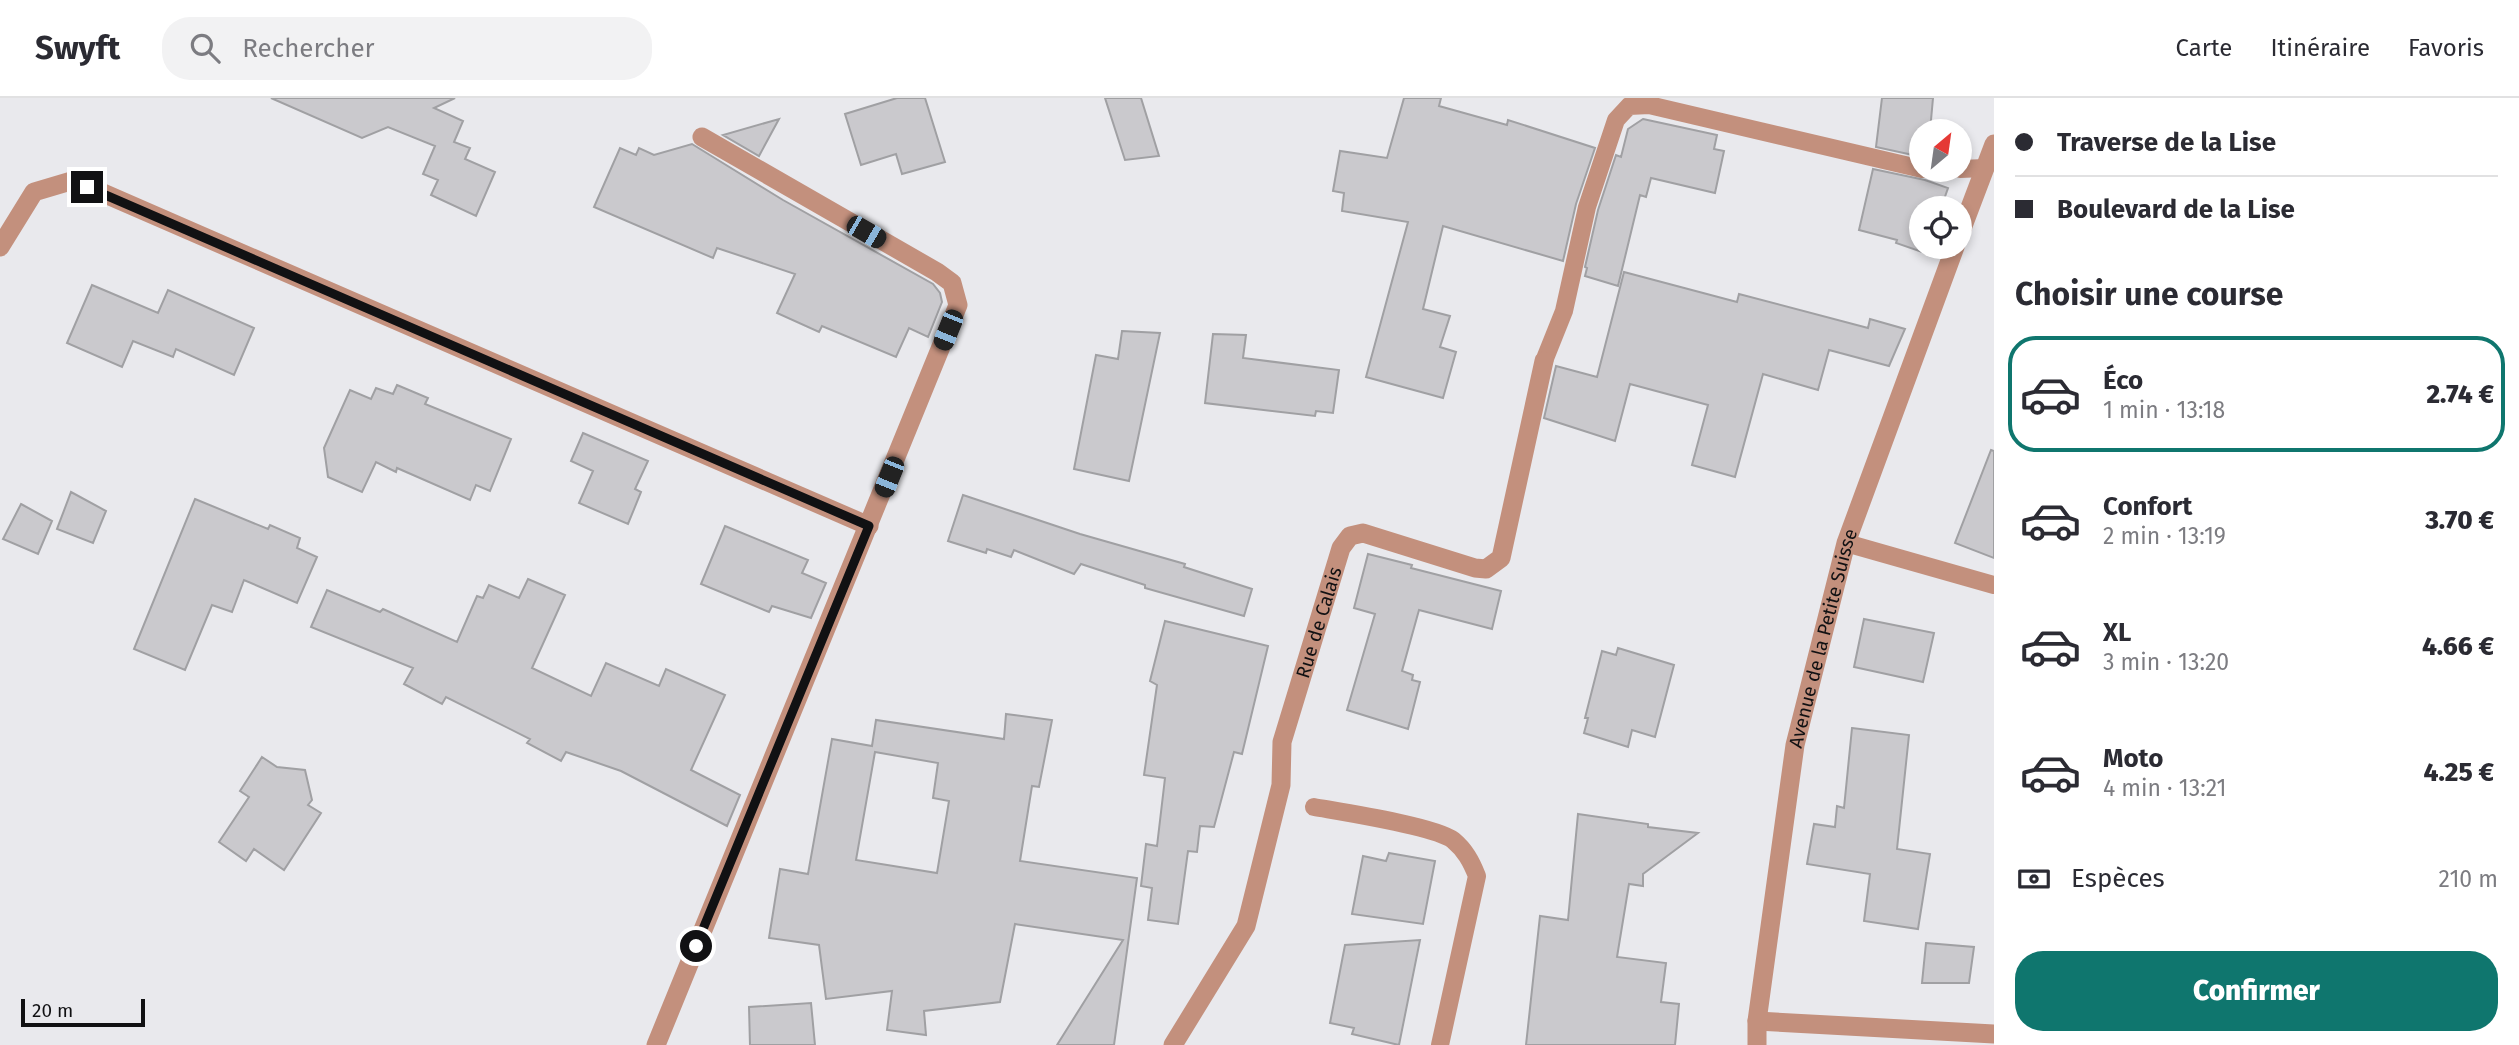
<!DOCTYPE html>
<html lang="fr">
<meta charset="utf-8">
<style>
:root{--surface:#fff;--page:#f2f2f3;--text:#2b2b33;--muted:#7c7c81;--line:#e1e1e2;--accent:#0f766e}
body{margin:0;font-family:"Fira Sans",sans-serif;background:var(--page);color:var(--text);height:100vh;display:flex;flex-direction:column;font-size:26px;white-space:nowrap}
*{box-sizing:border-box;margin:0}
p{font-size:23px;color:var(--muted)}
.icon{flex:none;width:38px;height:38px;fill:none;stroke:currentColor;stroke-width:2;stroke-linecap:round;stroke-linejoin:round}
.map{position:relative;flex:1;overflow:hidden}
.side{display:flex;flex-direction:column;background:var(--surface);width:525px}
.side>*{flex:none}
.guide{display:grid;align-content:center;height:154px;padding:0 21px;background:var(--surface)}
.needle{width:46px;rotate:29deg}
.controls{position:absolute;left:1909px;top:21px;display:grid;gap:14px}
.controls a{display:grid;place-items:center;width:63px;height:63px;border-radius:50%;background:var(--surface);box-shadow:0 4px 10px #0003;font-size:35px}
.scale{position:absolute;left:21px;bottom:18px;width:124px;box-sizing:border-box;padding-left:7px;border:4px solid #111113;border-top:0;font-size:19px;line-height:24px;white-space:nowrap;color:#111113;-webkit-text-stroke:5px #e9e9ed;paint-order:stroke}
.end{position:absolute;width:32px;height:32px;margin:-16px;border:9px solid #111113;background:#fff;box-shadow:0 0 0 4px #fff}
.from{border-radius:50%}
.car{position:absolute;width:21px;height:42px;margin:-21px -10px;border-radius:9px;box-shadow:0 0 5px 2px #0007;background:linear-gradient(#222 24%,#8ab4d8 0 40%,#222 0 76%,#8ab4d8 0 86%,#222 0)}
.guide b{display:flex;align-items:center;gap:24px;height:66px;font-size:26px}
.guide b+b{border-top:2px solid var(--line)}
.guide i{width:18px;height:18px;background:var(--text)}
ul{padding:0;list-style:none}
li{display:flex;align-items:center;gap:21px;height:116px;margin:0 14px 10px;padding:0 7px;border:4px solid transparent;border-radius:28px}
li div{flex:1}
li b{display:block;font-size:26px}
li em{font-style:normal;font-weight:800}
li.on{border-color:var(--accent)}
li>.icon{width:63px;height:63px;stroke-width:1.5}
h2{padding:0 21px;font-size:32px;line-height:84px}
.pay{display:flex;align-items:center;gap:18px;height:77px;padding:0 21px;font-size:26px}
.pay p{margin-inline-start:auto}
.primary-button{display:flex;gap:14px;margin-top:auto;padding:14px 21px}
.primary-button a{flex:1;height:80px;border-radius:28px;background:var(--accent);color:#fff;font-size:28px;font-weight:800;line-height:80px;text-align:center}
header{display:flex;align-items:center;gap:42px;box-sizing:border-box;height:98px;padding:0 35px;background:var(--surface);border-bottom:2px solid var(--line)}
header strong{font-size:33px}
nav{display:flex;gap:38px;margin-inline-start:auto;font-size:24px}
.search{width:490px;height:63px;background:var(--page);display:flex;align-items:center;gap:18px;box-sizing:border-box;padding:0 24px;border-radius:28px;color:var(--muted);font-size:26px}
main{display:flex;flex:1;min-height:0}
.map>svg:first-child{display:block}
</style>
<header>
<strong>Swyft</strong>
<div class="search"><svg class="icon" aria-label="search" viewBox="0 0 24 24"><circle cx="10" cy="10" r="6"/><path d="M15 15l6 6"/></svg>Rechercher</div>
<nav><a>Carte</a><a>Itinéraire</a><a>Favoris</a></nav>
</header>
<main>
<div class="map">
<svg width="1994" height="947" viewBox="0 0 1994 947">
<rect width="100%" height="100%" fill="#e9e9ed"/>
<path fill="#cac9cd" stroke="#a0a0a3" stroke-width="2" fill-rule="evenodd" d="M271,0h184l-21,10 29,13 -9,21 16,6 -5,11 30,13 -19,44 -45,-21 7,-15 -15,-6 12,-28 -47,-19 -26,11z
M897,0h28l20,64 -43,12 -6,-20 -35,11 -16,-51z
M1105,0h36l18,58 -34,4z
M1404,0h37l-2,8 68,19 1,-5 87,28 -19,56 -13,57 -120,-35 -20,83 27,7 -10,31 16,5 -13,46 -77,-21 42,-155 -66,-11 2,-18 -11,-2 7,-40 47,7z
M1882,0h51l-3,33h-8v26l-46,-10z
M779,21l-20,37 -36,-21z
M1643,21l74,16 -3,14 10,2 -9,42 -64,-15 -5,19 -6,-2 -22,91 -33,-10 2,-8 -2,-1 13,-57 18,-55 5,2 7,-28z
M692,46l91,56 150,84 7,9 2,9 -14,35 -19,-9 -13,29 -74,-31 -3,6 -42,-19 18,-39 -78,-26 -4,10 -119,-51 26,-59 16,7 3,-7 15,7z
M1873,71l52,11 23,8 -7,20h-19v39h5l-2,6 -29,-10 1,-3 -38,-10z
M1624,174l113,30 2,-8 129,34 2,-9 35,10 -16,37 -60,-16 -11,40 -55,-16 -28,103 -43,-12 16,-60 -78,-21 -15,57 -71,-23 12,-52 41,11z
M92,187l66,28 10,-23 86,38 -20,47 -58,-26 -3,8 -40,-16 -11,26 -55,-24z
M1122,233l38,2 -31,148 -55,-12 22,-114 22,4z
M1213,236l33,1 -3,23 96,12 -6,43 -17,-2 -1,5 -110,-13z
M397,287l31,13 -3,6 86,35 -21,52 -14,-6 -6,15 -73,-32 -1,4 -20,-10 -14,30 -34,-15 -4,-29 26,-58 21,9 5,-11 17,6z
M583,335l65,28 -13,28 6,3 -13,32 -49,-21 14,-32 -22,-10z
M1991,352l3,1v107l-39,-15z
M71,394l35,19 -13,32 -36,-14z
M963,397l117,39 105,30 -1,3 68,22 -8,27 -99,-28v-3l-64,-21 -7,10 -60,-24 -3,7 -24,-8 -1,4 -38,-12z
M195,401l73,30 2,-4 30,13 -3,10 20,9 -20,46 -53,-23 -12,32 -20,-7 -27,65 -51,-21z
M21,406l31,17 -14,33 -35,-15z
M725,428l83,34 -6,13 24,10 -15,35 -39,-12 -3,6 -68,-28z
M1368,456l44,11 -1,3 90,23 -9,38 -73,-19 -17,61 11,4 -1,5 8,2 -12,47 -61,-19 28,-96 -21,-6z
M528,481l37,16 -33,73 59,28 15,-33 53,23 7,-17 59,26 -34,75 49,25 -13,31 -106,-55 -55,-19 -5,9 -34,-18 3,-4 -84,-42 -4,7 -38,-20 9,-16 -102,-41 16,-37 53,22 3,-3 74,33 20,-46 6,2 6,-13 30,13z
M1864,521l70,14 -11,49 -69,-15z
M1165,523l103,25 -26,108 -8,-2 -20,75 -14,-1 -3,26 -9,-1 -10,73 -30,-4 4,-32 -11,-2 5,-42 11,2 8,-68 -21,-3 13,-90 -7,-4z
M1618,550l56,17 -19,72 -23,-7 -4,17 -44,-14 4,-15h-3l17,-67 14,4z
M1006,616l46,6 -13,67 -7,-1 -12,75 117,17 -23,167h-57l66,-105 -108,-16 -15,78 -76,9 2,24 -39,-5 5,-39 -66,8 -7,-54 -50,-7 11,-69 28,5 24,-135 40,7 4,-26 128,19zM875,654l63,11 -5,35 16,3 -12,72 -81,-13z
M1852,630l57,7 -12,114 33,5 -12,75 -54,-8 6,-47 -63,-10 7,-40 21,3 2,-21 7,2z
M262,659l15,10 28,3 7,30 -4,5 13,8 -37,57 -30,-21 -8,12 -27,-19 30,-45 -9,-6z
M1578,716l70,10v3l50,6 -55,41v12l-14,-2 -12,73 49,6 -5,39 18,2 -4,41h-149l14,-129 28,4z
M1389,755l46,8 -12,63 -71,-10 11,-58 23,5z
M1420,842l-21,105 -47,-11 2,-6 -24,-5 15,-78z
M1926,845l48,4 -5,36h-47z
M811,905l4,42h-65l-1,-38z"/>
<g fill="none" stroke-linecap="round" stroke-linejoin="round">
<path stroke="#c3907d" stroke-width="18" d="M1960,71l25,-1
M1544,263l20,-50 23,-104 29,-87 13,-14 20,-1 273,64
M1846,445l148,42
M1314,709c28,5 120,19 139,33 12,10 18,21 24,36l-37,169"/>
<g stroke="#c3907d" stroke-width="19">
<path d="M1960,136l34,-90"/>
<path d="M0,149l34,-55 37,-11 32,12 766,333"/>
<path d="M1757,923l237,13"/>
<path d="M656,947l302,-740 -6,-22 -15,-11 -235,-135"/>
<path id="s1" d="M1173,947l73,-119 35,-141 1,-43 59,-194 9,-12 13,-3 112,35 11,1 15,-11 43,-197"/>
<path id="s2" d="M1757,947v-24l38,-276 51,-202 109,-296"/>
</g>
</g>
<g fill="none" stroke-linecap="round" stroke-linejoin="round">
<path stroke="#111113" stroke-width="9" d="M87,89l782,339 -173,420"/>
</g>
<g text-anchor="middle" stroke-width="5" stroke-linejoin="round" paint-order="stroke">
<g font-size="19" fill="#111113" stroke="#e9e9ed">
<text dy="7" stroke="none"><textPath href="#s1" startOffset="453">Rue de Calais</textPath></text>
<text dy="7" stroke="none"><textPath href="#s2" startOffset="413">Avenue de la Petite Suisse</textPath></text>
</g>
</g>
</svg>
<div class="controls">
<a><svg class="needle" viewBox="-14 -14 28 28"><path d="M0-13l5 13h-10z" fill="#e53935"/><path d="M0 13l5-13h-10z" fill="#7c7c81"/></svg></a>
<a><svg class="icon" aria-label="locate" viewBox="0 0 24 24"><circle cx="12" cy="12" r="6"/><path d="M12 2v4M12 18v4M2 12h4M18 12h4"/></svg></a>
</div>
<div class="scale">20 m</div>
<i class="end from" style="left:696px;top:848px"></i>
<i class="end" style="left:87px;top:89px"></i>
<i class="car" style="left:866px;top:134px;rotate:120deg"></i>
<i class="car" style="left:948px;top:232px;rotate:202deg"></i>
<i class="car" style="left:889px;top:379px;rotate:202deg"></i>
</div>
<section class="side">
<div class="guide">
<b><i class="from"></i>Traverse de la Lise</b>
<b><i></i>Boulevard de la Lise</b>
</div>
<h2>Choisir une course</h2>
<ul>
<li class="on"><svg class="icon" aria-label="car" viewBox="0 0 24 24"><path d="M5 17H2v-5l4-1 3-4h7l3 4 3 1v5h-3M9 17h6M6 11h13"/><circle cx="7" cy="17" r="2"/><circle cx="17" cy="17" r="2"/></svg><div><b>Éco</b><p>1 min · 13:18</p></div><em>2.74 €</em></li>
<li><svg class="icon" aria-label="car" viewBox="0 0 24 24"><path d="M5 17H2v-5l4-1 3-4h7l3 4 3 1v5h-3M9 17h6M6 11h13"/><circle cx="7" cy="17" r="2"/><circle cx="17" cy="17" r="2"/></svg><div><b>Confort</b><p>2 min · 13:19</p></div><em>3.70 €</em></li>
<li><svg class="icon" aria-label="car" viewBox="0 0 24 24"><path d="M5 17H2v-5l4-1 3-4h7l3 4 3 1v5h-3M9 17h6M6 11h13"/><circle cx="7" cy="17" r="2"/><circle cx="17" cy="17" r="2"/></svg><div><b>XL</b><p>3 min · 13:20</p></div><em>4.66 €</em></li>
<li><svg class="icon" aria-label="car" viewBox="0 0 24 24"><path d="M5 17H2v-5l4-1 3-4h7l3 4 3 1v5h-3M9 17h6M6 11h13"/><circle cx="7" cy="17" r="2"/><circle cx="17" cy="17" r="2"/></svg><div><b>Moto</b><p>4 min · 13:21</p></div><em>4.25 €</em></li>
</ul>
<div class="pay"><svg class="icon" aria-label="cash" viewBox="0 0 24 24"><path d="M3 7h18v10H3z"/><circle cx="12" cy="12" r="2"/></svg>Espèces<p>210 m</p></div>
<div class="primary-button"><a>Confirmer</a></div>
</section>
</main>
